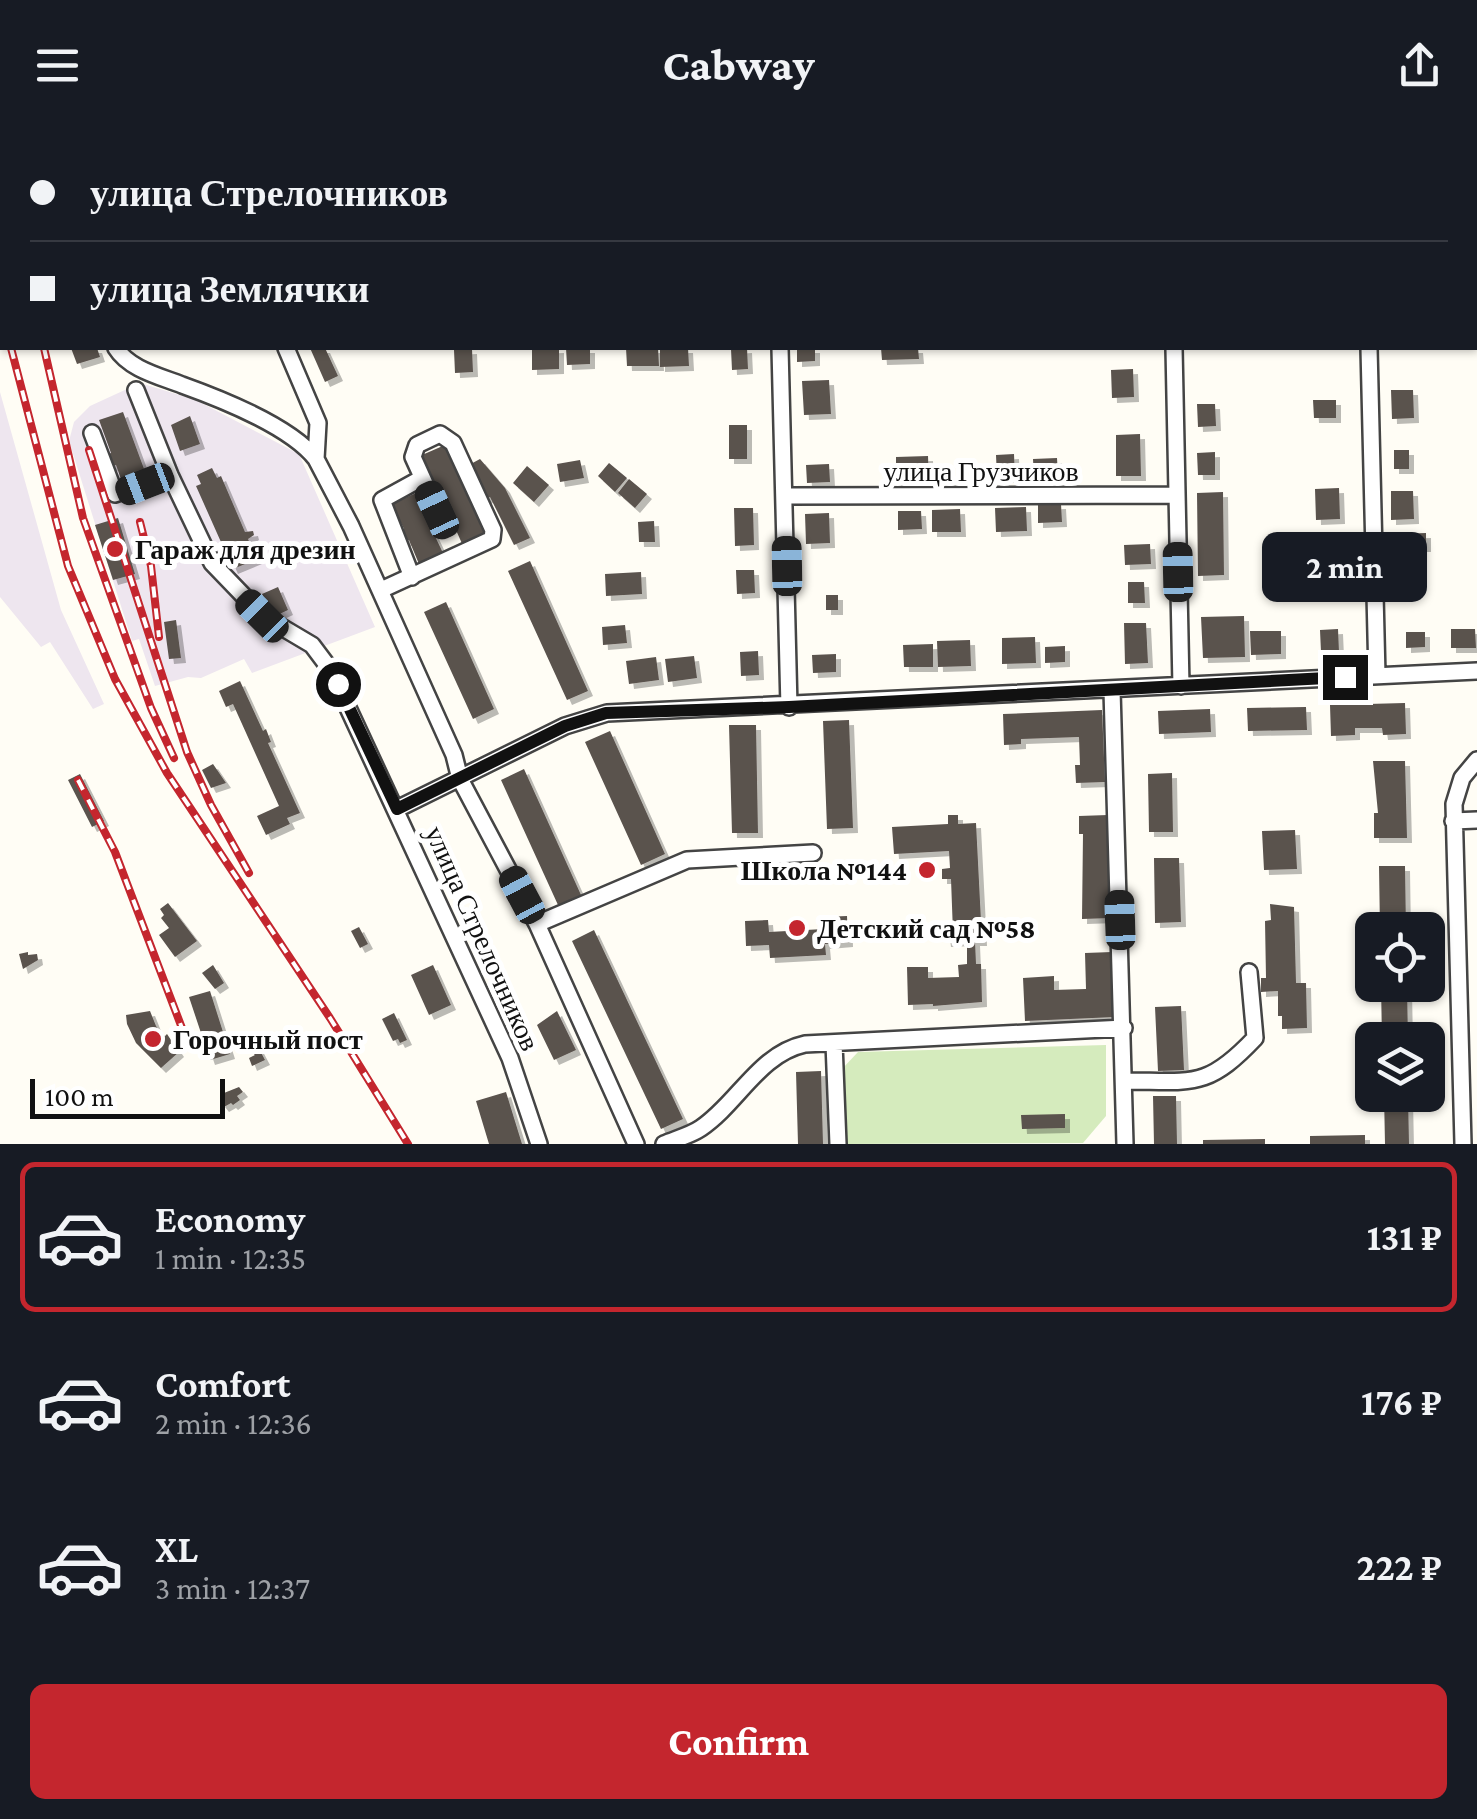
<!DOCTYPE html>
<meta charset="utf-8">
<style>
:root{--surface:#171b24;--page:#20242c;--text:#f1f3f6;--muted:#9ea1a6;--line:#363941;--accent:#c4262e}
body{margin:0;font-family:"Crimson Pro",serif;background:var(--page);color:var(--text);height:100vh;display:flex;flex-direction:column;font-size:38px;white-space:nowrap}
*{box-sizing:border-box;margin:0}
p{font-size:32px;color:var(--muted)}
.icon{flex:none;width:55px;height:55px;fill:none;stroke:currentColor;stroke-width:2;stroke-linecap:round;stroke-linejoin:round}
.map{position:relative;height:1014px;overflow:hidden}
.details{display:flex;flex-direction:column;background:var(--surface);flex:1}
.details>*{flex:none}
.banner{position:absolute;left:0px;top:0px;width:1478px;height:220px;box-shadow:0 2px 8px #0004;display:grid;align-content:center;height:220px;padding:0 30px;background:var(--surface)}
.tools{position:absolute;left:1355px;top:782px;display:grid;gap:20px}
.tools a{display:grid;place-items:center;width:90px;height:90px;border-radius:15px;background:var(--surface);box-shadow:0 2px 8px #0004;font-size:50px}
.scale{position:absolute;left:30px;bottom:25px;width:195px;box-sizing:border-box;padding-left:10px;border:5px solid #111;border-top:0;font-size:28px;line-height:35px;white-space:nowrap;color:#111;-webkit-text-stroke:8px #fff;paint-order:stroke}
.end{position:absolute;width:45px;height:45px;margin:-22px;border:12px solid #111;background:#fff;box-shadow:0 0 0 5px #fff}
.from{border-radius:50%}
.bubble{position:absolute;height:70px;border-radius:15px;background:var(--surface);box-shadow:0 2px 8px #0004;font-size:32px;font-weight:700;line-height:70px;text-align:center}
.car{position:absolute;width:30px;height:60px;margin:-30px -15px;border-radius:12px;box-shadow:0 0 8px 2px #0007;background:linear-gradient(#222 24%,#8ab4d8 0 40%,#222 0 76%,#8ab4d8 0 86%,#222 0)}
.banner b{display:flex;align-items:center;gap:35px;height:95px;font-size:38px}
.banner b+b{border-top:2px solid var(--line)}
.banner i{width:25px;height:25px;background:var(--text)}
ul{padding:18px 0 0;list-style:none}
li{display:flex;align-items:center;gap:30px;height:150px;margin:0 20px 15px;padding:0 10px;border:5px solid transparent;border-radius:15px}
li div{flex:1}
li b{display:block;font-size:38px}
li em{font-style:normal;font-weight:700}
li.selected{border-color:var(--accent)}
li>.icon{width:90px;height:90px;stroke-width:1.5}
.primary-button{display:flex;gap:20px;margin-top:auto;padding:20px 30px}
.primary-button a{flex:1;height:115px;border-radius:15px;background:var(--accent);color:#fff;font-size:40px;font-weight:700;line-height:115px;text-align:center}
header{display:flex;justify-content:space-between;align-items:center;height:130px;padding:0 30px;background:var(--surface);font-size:45px;font-weight:700}
.map>svg:first-child{display:block}
</style>
<header><svg class="icon" aria-label="menu" viewBox="0 0 24 24"><path d="M4 6h16M4 12h16M4 18h16"/></svg>Cabway<svg class="icon" aria-label="share" viewBox="0 0 24 24"><path d="M12 15V3M7 8l5-5 5 5M5 13v7h14v-7"/></svg></header>
<div class="map">
<svg width="1477" height="1014" viewBox="0 0 1477 1014">
<defs>
<filter id="shadow"><feDropShadow dx="5" dy="5" stdDeviation="0" flood-color="#0004"/></filter>
</defs>
<rect width="100%" height="100%" fill="#fffdf5"/>
<path fill="#eee6ef" d="M140,253l56,17 103,54 76,173 -123,46 -8,-14 -43,19 -13,-1 -33,9 -16,-47 -7,2 -63,-200 5,-19 16,-16z
M0,262l61,218 43,94 -11,5 -43,-67 -9,5 -41,-50z"/>
<path fill="#d5ebbd" d="M1106,915v71l-23,27 -237,1 -4,-75 16,-17z"/>
<path fill="#5a524d" filter="url(#shadow)" d="M71,218h26l3,9 -23,7z
M310,218h15l13,28 -13,6z
M559,218v21l-27,1v-21z
M566,218h24v16l-23,1z
M626,218h32l1,18h-32z
M660,218h28l1,18 -29,1z
M747,218l1,21 -16,1 -1,-21z
M797,218h18v13l-18,1z
M881,218h37l1,11 -37,1z
M472,219l1,23 -18,1 -1,-23z
M1133,239l1,28 -22,1 -1,-28z
M829,250l2,34 -27,1 -2,-34z
M1391,260h22l1,28 -22,1z
M1313,270h23v18h-22z
M1197,274h18l1,22 -18,1z
M123,282l24,65 -24,8 -7,-20 -5,2 -5,-12 5,-2 -12,-33z
M190,286l10,28 -20,7 -9,-26z
M729,295h18v34h-18z
M1140,304l1,42h-25v-41z
M445,315l42,93 -23,10 -13,-29 -20,9 12,25 -24,11 -10,-24 -7,3 -5,-11 7,-3 -12,-25 24,-11 12,28 19,-9 -25,-57z
M1394,320h15v19h-15z
M1215,322v23h-17l-1,-22z
M1014,324l1,24h-18l-1,-23z
M928,326l1,25 -33,1v-25z
M1057,328l1,19 -24,1 -1,-19z
M480,329l25,29 25,50 -16,7 -24,-48 -4,2 -19,-33z
M580,330l4,18 -24,4 -3,-18z
M609,333l18,15 -12,14 -17,-16z
M829,334l1,18 -23,1 -1,-18z
M527,336l22,19 -15,17 -21,-19z
M212,338l5,10 4,-2 24,56 8,-1 1,4 -6,4 9,20 -24,10 -37,-83 5,-2 -4,-9z
M629,349l18,15 -12,14 -17,-15z
M1339,358l1,31 -24,1 -1,-31z
M1391,361h22l1,28 -23,1z
M1223,362l1,83 -26,1 -1,-83z
M1061,374l1,18 -24,1v-18z
M1026,377l1,24 -31,1 -1,-24z
M734,378h19l1,37 -19,1z
M960,379l1,23h-29v-22z
M898,381h23l1,18 -24,1z
M829,383l1,30 -24,1 -1,-30z
M118,388l17,56 -22,6 -18,-55z
M654,391l1,21h-16l-1,-20z
M1426,403v14h-14l1,36h-15l-2,-49z
M1150,414l1,20 -26,1 -1,-20z
M1341,415v23h-17l-1,-22z
M530,431l58,130 -21,9 -59,-129z
M736,440h18l1,23 -18,1z
M641,442l1,22 -36,2 -1,-22z
M1128,452h16l1,21h-17z
M278,457l10,23 -15,7 -11,-23z
M826,465h12v15h-12z
M446,472l48,107 -21,10 -49,-107z
M1244,486l1,41 -42,1 -2,-41z
M176,490l5,38 -12,1 -5,-37z
M1124,493h22l2,40 -23,1z
M625,495l2,18 -24,2 -1,-18z
M1338,499l1,23h-18l-1,-22z
M1451,499h24l1,19h-25z
M1250,501h31v23l-30,1z
M1406,502h19v15l-19,1z
M1035,507l1,26 -34,1v-26z
M970,510l1,26 -33,1 -1,-26z
M933,514v23h-29l-1,-22z
M1065,516v16l-20,1v-16z
M758,521l1,24 -18,1 -1,-24z
M836,524v18l-23,1 -1,-18z
M694,526l3,22 -29,4 -3,-23z
M656,527l3,23 -30,4 -3,-23z
M240,551l23,50 3,-2 5,13 -3,1 32,70 -13,5 3,6 -24,11 -9,-19 22,-10 -46,-102 -7,3 -7,-16z
M1405,573l1,31 -23,1 -1,-7h-27v7l-24,1 -1,-31z
M1306,577l1,23 -59,1 -1,-23z
M1210,579l1,23 -52,2 -1,-23z
M1102,580l3,72 -29,1 -1,-18h5l-1,-28 -58,2v5l-17,1 -1,-31z
M849,590l4,108 -26,1 -4,-108z
M729,595h27l2,108h-26z
M610,601l55,123 -24,11 -56,-123z
M1373,631h32l2,77h-33v-25h4z
M213,634l13,19 -15,5 -9,-18z
M524,639l57,126 -23,10 -57,-125z
M1172,643l1,59h-24l-1,-58z
M80,644l24,47 -12,6 -24,-47z
M948,685h10v9l18,-1 6,118h-7l1,23h5l1,38 -49,4v-2l-25,1 -1,-38h21v11l31,-1 -1,-12 9,-1v-23l-21,1 -1,-9h8l-2,-54h-9v-10l8,-1 -1,-17 -55,3 -2,-27 56,-3z
M1108,685l3,103 -29,1 1,-85h-4v-18z
M1295,700l2,39 -33,1 -2,-39z
M1154,728h25l2,64 -26,1z
M1379,736h26l1,64h-26z
M168,773l29,38 -22,16 -16,-22 10,-7 -8,-10 3,-3 -4,-6z
M1270,774l24,3 2,76h10l1,45 -25,1v-13h-4v-25l-17,1v-14h5l-1,-57 6,-1z
M847,786l1,26 -23,2 1,11 -56,3 -1,-13 -23,1 -1,-25 23,-1 1,12 55,-3 -1,-12z
M359,797l9,17 -8,4 -9,-17z
M594,800l89,189 -22,10 -89,-188z
M28,822v3l9,-1 1,6 -15,9 -4,-15z
M1112,822l3,65 -90,4 -2,-43 31,-2v14l32,-1 -1,-36z
M213,835l11,18 -9,6 -13,-16z
M433,835l18,40 -22,10 -18,-40z
M1381,855h26l1,55h-26z
M210,861l20,63 -20,6 -21,-63z
M1181,876l3,64 -26,1 -3,-64z
M150,881l6,15 8,11 3,-3 12,18 -18,16 -25,-25 -9,-19 -1,-9z
M557,881l19,39 -22,10 -17,-35z
M394,883l13,27 -7,3 -2,-4 -5,2 -11,-22z
M257,915l8,15 -13,6 -3,-8 6,-3 -6,-6z
M821,941l2,73h-25l-2,-72z
M239,957l4,5 -6,4 3,4 -7,5 -2,-2 -7,4 -4,-5 5,-7 -1,-2z
M506,962l16,52h-33l-13,-43z
M1384,965h24l1,49h-24z
M1153,966h23l1,48h-23z
M1065,984v14l-43,1 -1,-14z
M1365,1005v9h-55v-8z
M1265,1009v5h-62v-4z"/>
<g fill="none" stroke-linecap="round" stroke-linejoin="round">
<defs>
<path id="minor" d="M41,0v2
M344,0l1,2
M771,0v2
M1166,0v2
M1364,0v2
M159,2l3,-2
M1475,175h2
M116,218c13,21 43,28 66,37 39,14 109,42 134,74l35,67 103,229 6,24 77,145 99,220
M286,218l32,75 -2,36
M780,218l9,359
M1174,218l7,338
M1369,218l8,328
M136,260l34,85 42,88 51,53 49,29 18,24 180,389 29,86
M92,303l23,61 55,-19
M786,366l390,-1
M412,447l-30,-77 40,-22
M381,460l111,-51 1,-9 -40,-87 -13,-9 -23,11 -4,12 24,53
M1112,560l13,454
M397,679l168,-83 42,-13 870,-42
M1453,691l24,-1
M537,794l150,-64 126,-7
M834,913l4,101
M1124,951c68,0 82,9 131,-43l-6,-66
M664,1014c12,-5 27,-9 37,-16 37,-25 58,-74 104,-84l319,-16
M1463,1014l-9,-340 8,-26 15,-18"/>
</defs>
<use href="#minor" stroke="#444" stroke-width="20"/>
<use href="#minor" stroke="#fff" stroke-width="15"/>
<defs>
<path id="rail" d="M0,11l2,13
M0,174l2,10
M11,218l57,218 47,113 52,94 163,245 78,126
M44,218l39,170 68,190 23,50
M89,320l98,302 24,53 38,68
M140,392l11,44 8,71
M78,650l37,72 70,184"/>
</defs>
<use href="#rail" stroke="#c4262e" stroke-width="8"/>
<use href="#rail" stroke="#fff" stroke-width="4" stroke-dasharray="11" stroke-linecap="butt"/>
</g>
<g fill="none" stroke-linecap="round" stroke-linejoin="round">
<path stroke="#111" stroke-width="12" d="M338,554l59,125 168,-83 41,-13 183,-6 556,-30"/>
</g>
<g fill="#c4262e" stroke="#fff" stroke-width="4">
<circle cx="115" cy="419" r="10"/>
<circle cx="927" cy="740" r="10"/>
<circle cx="797" cy="798" r="10"/>
<circle cx="153" cy="909" r="10"/>
</g>
<g text-anchor="middle" stroke-width="10" stroke-linejoin="round" paint-order="stroke">
<g font-size="28" fill="#111" stroke="#fff">
<text x="981" y="351">улица Грузчиков</text>
<text transform="translate(483 808) rotate(66)" y="10">улица Стрелочников</text>
</g>
<g font-size="28" font-weight="bold" fill="#111" stroke="#fff" text-anchor="start">
<text x="135" y="429">Гараж для дрезин</text>
<text x="907" y="750" text-anchor="end">Школа №144</text>
<text x="817" y="808">Детский сад №58</text>
<text x="173" y="919">Горочный пост</text>
</g>
</g>
</svg>
<div class="tools">
<a><svg class="icon" aria-label="locate" viewBox="0 0 24 24"><circle cx="12" cy="12" r="6"/><path d="M12 2v4M12 18v4M2 12h4M18 12h4"/></svg></a>
<a><svg class="icon" aria-label="layers" viewBox="0 0 24 24"><path d="M12 4l9 5-9 5-9-5zM3 14l9 5 9-5"/></svg></a>
</div>
<div class="scale">100 m</div>
<i class="end from" style="left:338px;top:554px"></i>
<i class="end" style="left:1345px;top:547px"></i>
<div class="bubble" style="left:1262px;top:402px;width:165px">2 min</div>
<i class="car" style="left:145px;top:354px;rotate:249deg"></i>
<i class="car" style="left:437px;top:380px;rotate:335deg"></i>
<i class="car" style="left:787px;top:436px;rotate:359deg"></i>
<i class="car" style="left:1178px;top:442px;rotate:359deg"></i>
<i class="car" style="left:262px;top:486px;rotate:315deg"></i>
<i class="car" style="left:522px;top:765px;rotate:332deg"></i>
<i class="car" style="left:1120px;top:790px;rotate:358deg"></i>
<div class="banner">
<b><i class="from"></i>улица Стрелочников</b>
<b><i></i>улица Землячки</b>
</div>
</div>
<section class="details">
<ul>
<li class="selected"><svg class="icon" aria-label="car" viewBox="0 0 24 24"><path d="M5 17H2v-5l4-1 3-4h7l3 4 3 1v5h-3M9 17h6M6 11h13"/><circle cx="7" cy="17" r="2"/><circle cx="17" cy="17" r="2"/></svg><div><b>Economy</b><p>1 min · 12:35</p></div><em>131 ₽</em></li>
<li><svg class="icon" aria-label="car" viewBox="0 0 24 24"><path d="M5 17H2v-5l4-1 3-4h7l3 4 3 1v5h-3M9 17h6M6 11h13"/><circle cx="7" cy="17" r="2"/><circle cx="17" cy="17" r="2"/></svg><div><b>Comfort</b><p>2 min · 12:36</p></div><em>176 ₽</em></li>
<li><svg class="icon" aria-label="car" viewBox="0 0 24 24"><path d="M5 17H2v-5l4-1 3-4h7l3 4 3 1v5h-3M9 17h6M6 11h13"/><circle cx="7" cy="17" r="2"/><circle cx="17" cy="17" r="2"/></svg><div><b>XL</b><p>3 min · 12:37</p></div><em>222 ₽</em></li>
</ul>
<div class="primary-button"><a>Confirm</a></div>
</section>
